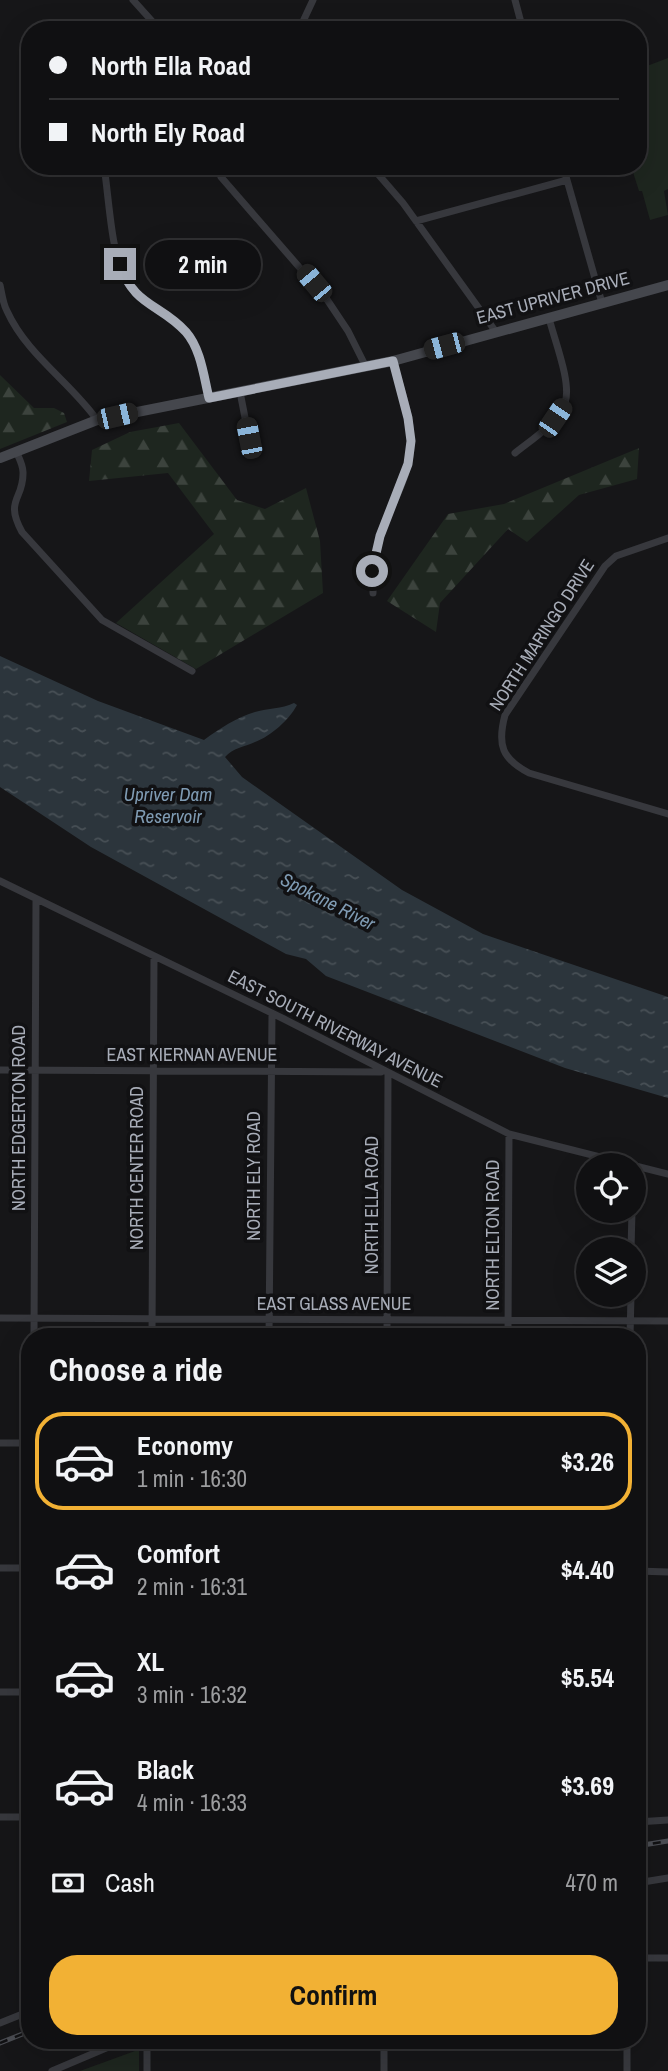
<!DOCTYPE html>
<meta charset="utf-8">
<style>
:root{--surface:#101012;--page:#19191b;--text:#f1f3f6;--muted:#9c9d9f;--line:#303032;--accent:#f2b134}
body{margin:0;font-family:"Archivo Narrow",sans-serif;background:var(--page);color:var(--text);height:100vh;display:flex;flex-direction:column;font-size:26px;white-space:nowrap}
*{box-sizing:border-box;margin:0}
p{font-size:23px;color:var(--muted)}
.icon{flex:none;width:38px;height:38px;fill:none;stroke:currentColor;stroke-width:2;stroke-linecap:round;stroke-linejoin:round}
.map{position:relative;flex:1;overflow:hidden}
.side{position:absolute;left:21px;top:1328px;width:625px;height:721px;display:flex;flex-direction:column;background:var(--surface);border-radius:28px;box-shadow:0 7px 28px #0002,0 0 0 2px var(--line)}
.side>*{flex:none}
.guide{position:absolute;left:21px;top:21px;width:626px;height:154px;border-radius:28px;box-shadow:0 7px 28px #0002,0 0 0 2px var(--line);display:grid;align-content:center;height:154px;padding:0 28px;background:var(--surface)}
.buttons{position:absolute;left:576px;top:1153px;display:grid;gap:14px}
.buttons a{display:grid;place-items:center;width:70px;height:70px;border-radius:50%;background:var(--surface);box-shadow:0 7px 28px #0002,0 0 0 2px var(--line);font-size:35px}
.end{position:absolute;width:32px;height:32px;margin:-16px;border:9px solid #a8adb8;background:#111;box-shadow:0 0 0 4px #111}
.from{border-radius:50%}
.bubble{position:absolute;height:49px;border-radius:24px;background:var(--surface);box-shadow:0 7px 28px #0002,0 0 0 2px var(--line);font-size:23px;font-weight:700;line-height:49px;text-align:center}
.car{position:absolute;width:21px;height:42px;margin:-21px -10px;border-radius:9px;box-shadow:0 0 5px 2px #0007;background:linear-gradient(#222 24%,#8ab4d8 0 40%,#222 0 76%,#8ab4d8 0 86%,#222 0)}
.guide b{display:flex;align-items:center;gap:24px;height:66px;font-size:26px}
.guide b+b{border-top:2px solid var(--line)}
.guide i{width:18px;height:18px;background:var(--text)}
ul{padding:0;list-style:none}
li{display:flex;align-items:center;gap:21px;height:98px;margin:0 14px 10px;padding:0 14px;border:4px solid transparent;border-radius:28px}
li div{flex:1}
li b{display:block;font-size:26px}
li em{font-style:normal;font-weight:700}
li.on{border-color:var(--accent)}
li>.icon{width:63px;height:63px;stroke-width:1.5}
h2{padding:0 28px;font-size:32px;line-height:84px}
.pay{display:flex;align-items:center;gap:18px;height:77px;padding:0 28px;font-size:26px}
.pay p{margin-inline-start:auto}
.button{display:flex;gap:14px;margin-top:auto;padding:14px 28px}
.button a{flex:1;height:80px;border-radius:28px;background:var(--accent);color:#111;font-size:28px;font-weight:700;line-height:80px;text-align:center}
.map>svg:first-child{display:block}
</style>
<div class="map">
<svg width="668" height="2071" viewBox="0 0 668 2071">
<defs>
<pattern id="forest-firs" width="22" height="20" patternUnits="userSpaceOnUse" patternTransform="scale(1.75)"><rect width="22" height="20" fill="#1e261f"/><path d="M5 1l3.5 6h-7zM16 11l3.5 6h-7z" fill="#3c433d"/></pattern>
<pattern id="water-ripples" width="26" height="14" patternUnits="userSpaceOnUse" patternTransform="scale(1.75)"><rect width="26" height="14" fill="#2c353c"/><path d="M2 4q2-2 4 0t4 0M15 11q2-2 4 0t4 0" fill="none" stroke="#485056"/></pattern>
</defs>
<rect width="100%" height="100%" fill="#161618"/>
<path fill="#1e261f" d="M668,58v131l-4,2 4,24 -18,5 -8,-29h-3l-8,-25h8v-97z
M139,2049v22h-59l55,-20z"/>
<path fill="url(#forest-firs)" d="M0,375l34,33h20l10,5 3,9 -67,27z
M179,423l58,77 28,9 41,-21 14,53 3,52 -127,76 -80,-46 98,-89 -46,-61 -79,8 3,-31 38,-18z
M639,448l-2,31 -58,16 -52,47 -19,-13 -68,74 -4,29 -49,-31 61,-87 56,-10z"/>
<path fill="url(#water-ripples)" d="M0,656l98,45 106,39c15,-11 33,-23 51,-28 14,-4 26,-3 39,-9l3,2c-8,15 -26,31 -42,37 -11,5 -22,6 -30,15l17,20 160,113 81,44 185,63v101l-103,-30 -239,-92 -20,-17 -20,-5 -195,-107 -91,-60z"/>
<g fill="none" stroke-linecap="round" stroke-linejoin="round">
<path stroke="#37383d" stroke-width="7" d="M133,0l27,30
M515,0l8,30
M299,30l14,-30
M104,166c5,32 7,86 21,113 14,25 42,33 61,53 15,17 18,45 23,67
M217,166l4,11 105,121 22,33 18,36
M371,166l32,37 93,129
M563,166l39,137
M416,221l151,-41
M0,285c2,9 3,19 7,26 20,44 63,71 90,109
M240,392l9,46
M16,451c3,7 7,14 7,21 1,28 -19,27 -1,60l80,88 90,51
M515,453c16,-13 43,-30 50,-50 7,-20 -11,-64 -16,-85
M668,538l-52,18 -11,10 -100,149c-8,30 -3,44 24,58l139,41
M373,593c0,-20 1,-40 8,-59 10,-30 31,-61 30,-93 0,-27 -11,-54 -18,-80
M0,881l284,138 225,115 159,40
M0,1070l381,2
M631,1250l1,-39
M0,1318l668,3
M34,1337l2,-438
M152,1337l2,-380
M269,1337l3,-323
M387,1337l1,-264
M508,1337l1,-203
M630,1337l1,-42
M0,1443h30
M0,1568h30
M637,1571l31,1
M0,1692h30
M0,1817h30
M637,1822l31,-2
M637,1883l31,-5
M637,1958h31
M0,2023l30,-12
M627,2040v31
M52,2071l73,-31
M147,2071v-31
M384,2071v-31"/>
<path stroke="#45474d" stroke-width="10" d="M0,458l97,-38 296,-59 275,-76"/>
<defs>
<path id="rail" d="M637,1846l31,-5
M0,2043l30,-12"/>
</defs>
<use href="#rail" stroke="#4a4c52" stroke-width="5"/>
<use href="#rail" stroke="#111113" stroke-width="2.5" stroke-dasharray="8" stroke-linecap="butt"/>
</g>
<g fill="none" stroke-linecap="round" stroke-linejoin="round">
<path stroke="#a8adb8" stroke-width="9" d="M120,264c13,42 41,40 66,68 15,17 18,46 23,66l184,-37 15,57 3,23 -3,23 -28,72 -8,35"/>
</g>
<g text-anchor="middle" stroke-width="7" stroke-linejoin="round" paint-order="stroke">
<g font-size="18" fill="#a8adb8" stroke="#111113">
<text transform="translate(553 298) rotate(-15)" y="6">EAST UPRIVER DRIVE</text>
<text transform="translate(542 635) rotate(-57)" y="6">NORTH MARINGO DRIVE</text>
<text transform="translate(335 1029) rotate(27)" y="6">EAST SOUTH RIVERWAY AVENUE</text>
<text x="192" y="1061">EAST KIERNAN AVENUE</text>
<text transform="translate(19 1118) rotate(-90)" y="6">NORTH EDGERTON ROAD</text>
<text transform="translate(137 1168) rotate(-90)" y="6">NORTH CENTER ROAD</text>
<text transform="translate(254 1176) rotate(-90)" y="6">NORTH ELY ROAD</text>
<text transform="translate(372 1205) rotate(-90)" y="6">NORTH ELLA ROAD</text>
<text transform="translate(493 1235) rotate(-90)" y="6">NORTH ELTON ROAD</text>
<text x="334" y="1310">EAST GLASS AVENUE</text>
</g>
<g font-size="19" font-style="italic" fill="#7f9bb3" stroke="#111113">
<text x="168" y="801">Upriver Dam<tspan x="168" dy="22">Reservoir</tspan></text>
<text transform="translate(328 901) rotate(27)" y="7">Spokane River</text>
</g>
</g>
</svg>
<div class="buttons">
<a><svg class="icon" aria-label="locate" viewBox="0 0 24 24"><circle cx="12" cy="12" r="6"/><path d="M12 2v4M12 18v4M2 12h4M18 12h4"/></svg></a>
<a><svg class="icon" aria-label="layers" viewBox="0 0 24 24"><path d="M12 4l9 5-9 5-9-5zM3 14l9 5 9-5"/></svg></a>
</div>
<i class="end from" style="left:372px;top:571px"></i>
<i class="end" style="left:120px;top:264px"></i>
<div class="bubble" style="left:145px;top:240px;width:116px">2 min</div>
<i class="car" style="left:314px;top:283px;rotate:320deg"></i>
<i class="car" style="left:444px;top:346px;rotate:255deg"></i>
<i class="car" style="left:117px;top:416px;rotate:77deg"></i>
<i class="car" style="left:555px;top:418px;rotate:34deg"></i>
<i class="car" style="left:249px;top:438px;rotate:349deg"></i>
<div class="guide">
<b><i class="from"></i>North Ella Road</b>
<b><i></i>North Ely Road</b>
</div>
<section class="side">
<h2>Choose a ride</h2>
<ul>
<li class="on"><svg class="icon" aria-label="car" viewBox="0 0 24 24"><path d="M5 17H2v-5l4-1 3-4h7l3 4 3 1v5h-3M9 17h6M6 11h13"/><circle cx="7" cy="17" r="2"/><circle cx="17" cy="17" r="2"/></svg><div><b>Economy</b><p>1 min · 16:30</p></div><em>$3.26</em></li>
<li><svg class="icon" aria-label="car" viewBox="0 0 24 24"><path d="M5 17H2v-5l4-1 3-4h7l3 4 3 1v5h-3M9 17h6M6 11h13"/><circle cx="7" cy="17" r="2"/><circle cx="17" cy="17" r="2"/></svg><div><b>Comfort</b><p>2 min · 16:31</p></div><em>$4.40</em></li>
<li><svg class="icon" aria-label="car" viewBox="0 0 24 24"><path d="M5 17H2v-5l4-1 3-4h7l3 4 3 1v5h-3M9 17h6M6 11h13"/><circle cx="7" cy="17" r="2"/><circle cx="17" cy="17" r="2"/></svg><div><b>XL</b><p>3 min · 16:32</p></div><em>$5.54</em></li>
<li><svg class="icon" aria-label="car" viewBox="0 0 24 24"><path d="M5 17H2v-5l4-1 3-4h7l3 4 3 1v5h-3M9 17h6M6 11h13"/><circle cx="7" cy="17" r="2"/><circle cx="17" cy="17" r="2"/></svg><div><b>Black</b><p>4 min · 16:33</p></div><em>$3.69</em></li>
</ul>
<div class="pay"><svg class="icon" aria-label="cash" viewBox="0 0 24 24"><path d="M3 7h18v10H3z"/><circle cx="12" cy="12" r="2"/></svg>Cash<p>470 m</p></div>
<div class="button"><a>Confirm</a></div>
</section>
</div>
